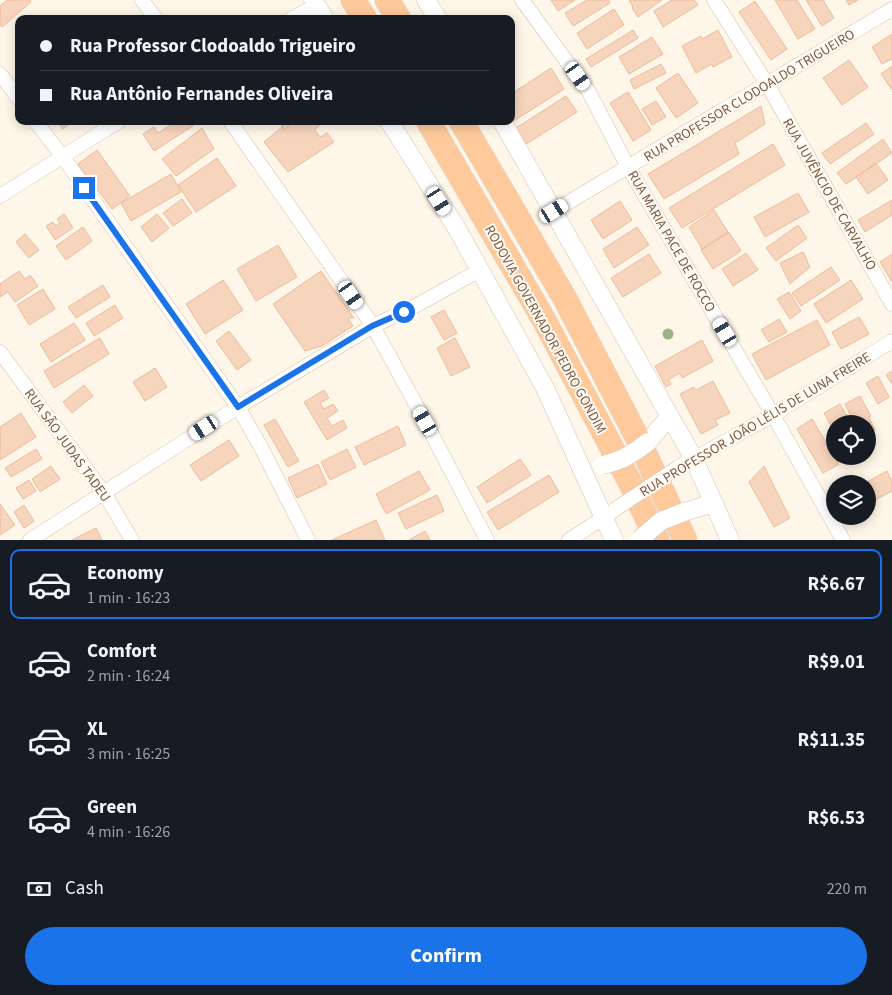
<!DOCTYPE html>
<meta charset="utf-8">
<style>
:root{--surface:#171b24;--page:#20242c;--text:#f1f3f6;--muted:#9ea1a6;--line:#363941;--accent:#1a73e8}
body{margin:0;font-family:"Source Sans 3",sans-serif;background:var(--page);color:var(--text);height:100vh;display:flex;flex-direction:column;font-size:19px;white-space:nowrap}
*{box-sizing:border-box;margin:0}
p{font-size:16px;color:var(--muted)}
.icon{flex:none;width:28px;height:28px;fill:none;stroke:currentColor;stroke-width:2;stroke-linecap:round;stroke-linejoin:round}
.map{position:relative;height:540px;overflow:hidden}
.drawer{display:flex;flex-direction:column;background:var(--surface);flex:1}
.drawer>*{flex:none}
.banner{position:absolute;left:15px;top:15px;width:500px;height:110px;border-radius:10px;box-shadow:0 2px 12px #0003;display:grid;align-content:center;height:110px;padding:0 25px;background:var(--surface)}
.controls{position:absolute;left:826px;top:415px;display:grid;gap:10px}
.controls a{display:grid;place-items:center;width:50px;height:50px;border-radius:50%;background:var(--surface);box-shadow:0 2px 12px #0003;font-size:25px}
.end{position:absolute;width:22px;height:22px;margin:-11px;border:6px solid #1a73e8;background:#fff;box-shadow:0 0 0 2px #fff}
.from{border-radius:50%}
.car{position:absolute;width:15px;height:30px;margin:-15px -8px;border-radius:6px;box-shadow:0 0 4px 1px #0007;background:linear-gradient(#fff 24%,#345 0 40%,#fff 0 76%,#345 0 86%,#fff 0)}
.banner b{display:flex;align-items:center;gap:18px;height:48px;font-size:19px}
.banner b+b{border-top:1px solid var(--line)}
.banner i{width:12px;height:12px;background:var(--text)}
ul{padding:9px 0 0;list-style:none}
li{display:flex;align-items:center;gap:15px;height:70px;margin:0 10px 8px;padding:0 15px;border:2px solid transparent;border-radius:10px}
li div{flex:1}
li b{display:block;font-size:19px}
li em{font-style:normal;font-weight:700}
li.current{border-color:var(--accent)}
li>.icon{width:45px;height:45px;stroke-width:1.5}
.pay{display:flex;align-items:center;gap:12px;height:55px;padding:0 25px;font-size:19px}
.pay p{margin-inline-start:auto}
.primary-button{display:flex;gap:10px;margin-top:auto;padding:10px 25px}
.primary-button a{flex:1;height:58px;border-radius:30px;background:var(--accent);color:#fff;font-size:20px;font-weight:700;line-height:58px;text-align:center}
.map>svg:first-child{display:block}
</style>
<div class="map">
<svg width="892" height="540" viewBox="0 0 892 540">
<rect width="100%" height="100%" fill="#fef6e8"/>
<path fill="#f7d5bd" stroke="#ebbc9b" d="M7,0h23l1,2 -29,25 -2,-2v-19z
M551,0h24l-17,11z
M587,0h21l2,3 -37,23 -8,-13z
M629,0h33l-24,17 -6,-9 1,-1z
M672,0h22l4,5 -35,22 -9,-16z
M775,0h22l18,29 -17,10z
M806,0h17l11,18 -12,8z
M846,0h12l-9,5z
M755,1l32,48 -16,11 -32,-48z
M614,9l10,16 -37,24 -10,-16z
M633,30l5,8 -47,29 -5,-8z
M718,30l14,27 -19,10 -1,-3 -16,9 -14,-27 19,-10 1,3z
M892,34v25l-10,5 -10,-17z
M652,37l11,17 -34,20 -10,-17z
M849,60l19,27 -26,18 -19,-27z
M661,64l5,9 -32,16 -4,-9z
M892,66v24l-11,-16z
M551,68l13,21 -55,35 2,-3v-27z
M678,73l20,30 -22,15 -20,-30z
M628,92l23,38 -18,11 -23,-38z
M566,96l11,16 -51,32 -10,-16z
M656,101l10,16 -14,8 -10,-16z
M761,106l4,18 -30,19 4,11 -75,45 -16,-25z
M57,121h16l-10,8z
M169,121h21l3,5 -39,25 -11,-17 11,-7 4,6 13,-8z
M279,121h17l-12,9z
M289,121h35l-9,9 5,7 7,-4 7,9 -46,30 -24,-30z
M866,123l8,11 -44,30 -8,-11z
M202,128l12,21 -38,27 -14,-17z
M883,139l9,14 -46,31 -9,-11z
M773,144l12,21 -103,63 -13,-20z
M97,150l33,46 -18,13 -34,-45z
M217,158l19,28 -40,26 -18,-27z
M876,163l12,17 -20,14 -12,-17z
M171,174l10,18 -50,29 -10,-18z
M798,193l11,19 -44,25 -11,-20z
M182,199l10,14 -19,13 -10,-13z
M892,200v15l-27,17 -7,-12z
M620,201l12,19 -29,19 -12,-19z
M714,210l14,22 -26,17 -13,-22z
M64,214l9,14 -18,12 -9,-14 7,-4 3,4 4,-3 -3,-4z
M157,214l12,14 -17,14 -11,-15z
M798,225l9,13 -31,23 -10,-13z
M83,227l9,14 -26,19 -10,-14z
M637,227l12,18 -35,23 -11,-19z
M729,232l12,19 -28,18 -12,-19z
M25,234l14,16 -10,8 -13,-16z
M278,245l19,32 -41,24 -19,-32z
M803,252l7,15 -20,17 -10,-21z
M746,253l12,17 -25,16 -11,-17z
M649,254l12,19 -38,24 -12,-19z
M892,254v28l-12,-20z
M831,267l9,13 -39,26 -9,-13z
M19,271l6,8 5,-4 8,11 -23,16 -7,-10 -8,5v-13z
M321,271l33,47h-6l5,8 -31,20 -17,5 -32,-47z
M223,280l20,30 -38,24 -19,-30z
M851,280l12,19 -37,24 -12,-19z
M103,285l7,12 -34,21 -8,-11z
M43,289l12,20 -26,16 -12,-20z
M789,292l12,19 -11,8 -13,-20z
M115,305l8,13 -29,18 -8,-13z
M444,310l13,23 -13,7 -13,-23z
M859,317l10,17 -28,15 -9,-17z
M779,319l8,13 -18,10 -8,-12z
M817,320l13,25 -64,35 -14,-26z
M74,323l11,17 -34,22 -11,-18z
M229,331l22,29 -14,10 -21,-29z
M100,338l9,16 -55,34 -10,-17z
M455,338l15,29 -19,9 -14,-28z
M702,340l11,21 -31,17 -2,-5 -12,7 3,4 -5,3 -11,-21z
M155,368l12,19 -22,14 -12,-19z
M892,371v13l-6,-9z
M878,376l11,21 -11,7 -12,-21z
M713,381l17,32 -15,7 3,5 -17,9 -21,-40 14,-7 2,3z
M84,385l9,11 -21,17 -9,-11z
M324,390l5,8 -9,5 4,6 9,-5 5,7 -11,7 5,8 11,-6 4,8 -20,12 -23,-38z
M860,396l11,20 -2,1 6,13 -7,4v-10h-13l-10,-20z
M840,404l11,20h-16v9l-11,-20z
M21,413l15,24 -36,23v-33z
M275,419l24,42 -11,6 -24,-42z
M812,419l27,45 -16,9 -26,-44z
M398,426l8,19 -42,20 -9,-18z
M229,440l10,16 -38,25 -11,-16z
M36,449l6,10 -31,18 -6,-9z
M347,449l9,18 -26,13 -9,-18z
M520,459l11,16 -44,28 -10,-16z
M318,464l9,20 -30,14 -9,-20z
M51,466l9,13 -20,13 -8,-13z
M764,466l26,52 -16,9 -25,-45z
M419,471l11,19 -44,24 -10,-20z
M887,471l5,10v10l-24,13v-20h-5z
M549,475l10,17 -61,38 -11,-18z
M29,480l7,11 -13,8 -7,-11z
M437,495l7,16 -38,18 -8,-16z
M0,504l15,21 -15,10z
M24,505l10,16 -10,7 -10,-16z
M376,520l9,20h-53z
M96,528l6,12h-30z
M425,531l5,9h-21z"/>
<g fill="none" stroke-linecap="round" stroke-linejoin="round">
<defs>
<path id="minor" d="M142,0l14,19
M522,0l67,92 39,75 145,248 70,125
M714,0l53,84 125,220
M291,19l26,-14
M0,74l19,25
M35,121l28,36 175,250 25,44 45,89
M230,121l143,205 52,95 62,119
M0,196l119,-75
M554,211l338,-202
M0,352l104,141 28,47
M677,468l96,-53 119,-74
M30,540l208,-133 135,-81 46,-22 61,-34
M569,540l43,-28"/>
<path id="tertiary" d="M313,0l12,19
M426,0l12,19
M389,121l70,111 86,156 69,152
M502,121l192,338 36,81
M648,442l21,-25
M684,512l30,-9"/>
<path id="trunk" d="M353,0l12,19
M387,0l12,19
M428,121l116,199 88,166 25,54
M461,121l103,176 75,144 46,99"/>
</defs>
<use href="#minor" stroke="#d5c0af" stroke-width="15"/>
<use href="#tertiary" stroke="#d5c0af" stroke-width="19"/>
<use href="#trunk" stroke="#ddd5cf" stroke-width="25"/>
<use href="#minor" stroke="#fff" stroke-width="14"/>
<use href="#tertiary" stroke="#fff" stroke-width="18"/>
<use href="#trunk" stroke="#feca9c" stroke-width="24"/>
<defs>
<path id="minor-bridge" d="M614,510l63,-42"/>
<path id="tertiary-bridge" d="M602,465c20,-4 30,-11 46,-23
M639,540l22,-19 23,-9"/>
</defs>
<use href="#minor-bridge" stroke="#d5c0af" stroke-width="15" stroke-linecap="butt"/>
<use href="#tertiary-bridge" stroke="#d5c0af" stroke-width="19" stroke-linecap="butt"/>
<use href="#minor-bridge" stroke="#fff" stroke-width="14"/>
<use href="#tertiary-bridge" stroke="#fff" stroke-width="18"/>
</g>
<circle fill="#9db389" cx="668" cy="334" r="5.5"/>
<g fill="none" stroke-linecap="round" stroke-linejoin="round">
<path stroke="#1a73e8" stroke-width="6" d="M84,188l154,219 134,-81 32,-14"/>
</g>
<g text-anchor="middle" stroke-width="4" stroke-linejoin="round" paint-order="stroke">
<g font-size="14" fill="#7c5c48" stroke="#fffaf1">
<text transform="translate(749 95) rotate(-31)" y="5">RUA PROFESSOR CLODOALDO TRIGUEIRO</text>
<text transform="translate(830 194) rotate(60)" y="5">RUA JUVÊNCIO DE CARVALHO</text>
<text transform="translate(672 241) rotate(60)" y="5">RUA MARIA PACE DE ROCCO</text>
<text transform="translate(546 329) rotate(61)" y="5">RODOVIA GOVERNADOR PEDRO GONDIM</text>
<text transform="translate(755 424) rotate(-31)" y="5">RUA PROFESSOR JOÃO LÉLIS DE LUNA FREIRE</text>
<text transform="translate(68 445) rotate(54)" y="5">RUA SÃO JUDAS TADEU</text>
</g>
</g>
</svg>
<div class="controls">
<a><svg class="icon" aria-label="locate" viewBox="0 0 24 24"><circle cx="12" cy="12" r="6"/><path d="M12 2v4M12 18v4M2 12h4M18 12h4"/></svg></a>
<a><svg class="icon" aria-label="layers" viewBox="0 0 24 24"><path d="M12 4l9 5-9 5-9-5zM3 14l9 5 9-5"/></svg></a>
</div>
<i class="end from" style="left:404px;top:312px"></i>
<i class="end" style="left:84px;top:188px"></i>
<i class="car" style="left:578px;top:76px;rotate:145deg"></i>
<i class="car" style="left:439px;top:201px;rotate:148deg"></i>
<i class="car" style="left:554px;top:211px;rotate:59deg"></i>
<i class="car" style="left:351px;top:295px;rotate:145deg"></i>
<i class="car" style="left:725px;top:332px;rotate:329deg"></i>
<i class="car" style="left:425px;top:421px;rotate:330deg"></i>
<i class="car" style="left:204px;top:428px;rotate:237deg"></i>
<div class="banner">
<b><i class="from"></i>Rua Professor Clodoaldo Trigueiro</b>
<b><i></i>Rua Antônio Fernandes Oliveira</b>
</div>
</div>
<section class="drawer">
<ul>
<li class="current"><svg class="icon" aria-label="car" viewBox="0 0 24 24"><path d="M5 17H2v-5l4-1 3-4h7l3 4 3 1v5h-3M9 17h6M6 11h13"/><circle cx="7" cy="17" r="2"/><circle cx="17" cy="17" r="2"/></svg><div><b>Economy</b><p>1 min · 16:23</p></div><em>R$6.67</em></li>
<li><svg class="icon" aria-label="car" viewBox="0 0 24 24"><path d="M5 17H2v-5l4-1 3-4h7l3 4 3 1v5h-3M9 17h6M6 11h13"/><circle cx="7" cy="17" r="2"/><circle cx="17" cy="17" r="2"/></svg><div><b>Comfort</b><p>2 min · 16:24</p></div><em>R$9.01</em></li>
<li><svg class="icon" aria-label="car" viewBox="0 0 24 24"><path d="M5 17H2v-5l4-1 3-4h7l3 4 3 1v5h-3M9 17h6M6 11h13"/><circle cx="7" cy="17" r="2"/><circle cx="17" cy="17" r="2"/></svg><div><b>XL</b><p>3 min · 16:25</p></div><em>R$11.35</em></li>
<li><svg class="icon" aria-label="car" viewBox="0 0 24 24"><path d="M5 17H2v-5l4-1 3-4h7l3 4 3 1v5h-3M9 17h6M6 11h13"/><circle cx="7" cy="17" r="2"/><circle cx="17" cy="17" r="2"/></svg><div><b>Green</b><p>4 min · 16:26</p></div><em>R$6.53</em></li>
</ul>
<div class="pay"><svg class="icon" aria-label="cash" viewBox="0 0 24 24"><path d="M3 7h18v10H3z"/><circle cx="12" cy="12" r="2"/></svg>Cash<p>220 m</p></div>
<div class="primary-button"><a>Confirm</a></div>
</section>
